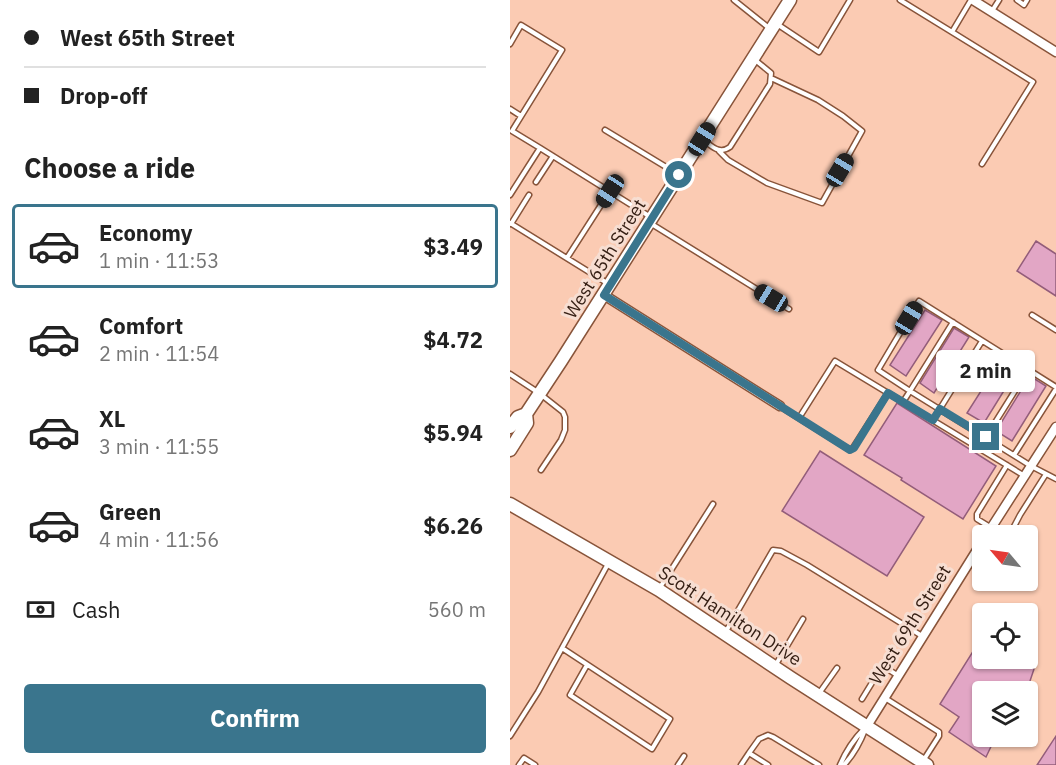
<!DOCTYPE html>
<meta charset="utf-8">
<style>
:root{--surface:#fff;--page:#f6f6f6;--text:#222;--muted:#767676;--line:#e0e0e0;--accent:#3a758d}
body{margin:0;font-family:"IBM Plex Sans",sans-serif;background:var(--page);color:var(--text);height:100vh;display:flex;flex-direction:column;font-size:22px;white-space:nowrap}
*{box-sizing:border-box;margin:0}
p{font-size:20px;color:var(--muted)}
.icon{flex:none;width:33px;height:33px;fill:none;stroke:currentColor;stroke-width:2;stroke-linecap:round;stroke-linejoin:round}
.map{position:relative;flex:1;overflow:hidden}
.panel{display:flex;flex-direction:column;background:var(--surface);width:510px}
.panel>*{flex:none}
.guide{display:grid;align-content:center;height:132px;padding:0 24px;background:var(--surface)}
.needle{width:39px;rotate:299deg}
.controls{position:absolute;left:462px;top:525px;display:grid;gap:12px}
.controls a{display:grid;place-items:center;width:66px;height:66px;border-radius:6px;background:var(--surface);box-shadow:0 2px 4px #0004;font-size:30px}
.end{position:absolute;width:27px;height:27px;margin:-14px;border:8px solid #3a758d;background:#fff;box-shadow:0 0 0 3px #fff}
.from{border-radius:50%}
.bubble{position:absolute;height:42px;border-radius:6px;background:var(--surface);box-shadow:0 2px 4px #0004;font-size:20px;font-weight:700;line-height:42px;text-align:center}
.car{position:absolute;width:18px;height:36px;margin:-18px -9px;border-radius:8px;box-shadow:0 0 4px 2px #0007;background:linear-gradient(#222 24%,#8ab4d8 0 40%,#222 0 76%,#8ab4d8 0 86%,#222 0)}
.guide b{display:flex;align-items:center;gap:21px;height:57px;font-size:22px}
.guide b+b{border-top:2px solid var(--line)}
.guide i{width:15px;height:15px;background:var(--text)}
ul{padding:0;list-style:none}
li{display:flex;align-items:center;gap:18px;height:84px;margin:0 12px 9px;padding:0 12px;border:3px solid transparent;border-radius:6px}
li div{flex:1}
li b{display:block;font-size:22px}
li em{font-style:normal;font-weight:700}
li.current{border-color:var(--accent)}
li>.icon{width:54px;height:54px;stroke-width:1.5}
h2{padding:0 24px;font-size:27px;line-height:72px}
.pay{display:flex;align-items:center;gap:15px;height:66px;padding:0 24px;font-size:22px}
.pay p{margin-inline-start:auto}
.action{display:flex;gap:12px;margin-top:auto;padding:12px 24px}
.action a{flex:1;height:69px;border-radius:6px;background:var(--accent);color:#fff;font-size:24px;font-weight:700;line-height:69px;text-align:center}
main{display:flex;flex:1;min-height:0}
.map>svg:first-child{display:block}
</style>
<main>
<section class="panel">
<div class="guide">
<b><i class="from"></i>West 65th Street</b>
<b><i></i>Drop-off</b>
</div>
<h2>Choose a ride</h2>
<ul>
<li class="current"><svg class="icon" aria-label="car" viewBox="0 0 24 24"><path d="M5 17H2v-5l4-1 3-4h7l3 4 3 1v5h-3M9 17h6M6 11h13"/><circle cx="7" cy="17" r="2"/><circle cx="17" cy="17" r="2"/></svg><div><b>Economy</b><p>1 min · 11:53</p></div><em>$3.49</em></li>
<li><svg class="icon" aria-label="car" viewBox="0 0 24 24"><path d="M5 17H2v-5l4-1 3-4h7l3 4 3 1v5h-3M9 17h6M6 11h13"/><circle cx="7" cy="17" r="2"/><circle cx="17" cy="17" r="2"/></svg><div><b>Comfort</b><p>2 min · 11:54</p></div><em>$4.72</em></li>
<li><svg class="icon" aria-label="car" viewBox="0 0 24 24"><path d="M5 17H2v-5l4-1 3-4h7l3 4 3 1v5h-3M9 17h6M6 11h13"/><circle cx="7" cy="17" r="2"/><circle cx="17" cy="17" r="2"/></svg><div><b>XL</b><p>3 min · 11:55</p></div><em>$5.94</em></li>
<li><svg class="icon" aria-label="car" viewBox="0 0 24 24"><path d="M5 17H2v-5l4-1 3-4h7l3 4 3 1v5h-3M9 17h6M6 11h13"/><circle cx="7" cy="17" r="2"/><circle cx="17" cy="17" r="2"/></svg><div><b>Green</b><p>4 min · 11:56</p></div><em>$6.26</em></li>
</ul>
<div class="pay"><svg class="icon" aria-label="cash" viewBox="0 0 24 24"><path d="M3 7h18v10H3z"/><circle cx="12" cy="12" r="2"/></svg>Cash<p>560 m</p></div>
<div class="action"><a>Confirm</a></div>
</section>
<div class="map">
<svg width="546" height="765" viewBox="0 0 546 765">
<rect width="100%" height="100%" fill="#fbcbb3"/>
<path fill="#e2a6c5" stroke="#935d7a" stroke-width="1.5" d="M526,241l20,13v42l-39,-25z
M415,310l17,10 -36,56 -16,-11z
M444,328l15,9 -35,56 -14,-10z
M492,358l16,10 -34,55 -17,-10z
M520,376l16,10 -34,55 -16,-10z
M387,403l99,63 -33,53 -62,-39 1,-2 -38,-23z
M310,451l104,66 -37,59 -105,-65z
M472,637v21h36l16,11 -4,12 -6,11h-42v44h14l-10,21 -37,-25 10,-15 -19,-13z
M546,736v29h-19z"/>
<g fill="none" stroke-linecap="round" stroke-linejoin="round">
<defs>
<path id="lane" d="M224,0l35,28
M390,0l52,32
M461,0l-19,32 81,50 -51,82
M507,0l7,5 3,-5
M482,11l7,-11
M267,24l42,28 31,-52
M0,44l11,-19 41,25 -50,81 28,17 -30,47
M0,109l11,7
M95,130l71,43
M193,140c9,6 16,15 27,7l40,-63 1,-11 -17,-14
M30,148l109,68
M209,151l9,9 39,23 55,20 40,-72 -19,-15 -25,-16 -47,-22
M26,182l17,-26
M0,223l97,60
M140,223l139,86
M1,224l18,-29
M57,258l43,-67
M522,315l24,15
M443,322l-43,69 121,75 25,13
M0,374l29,19 24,19 2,5v13l-4,10 -20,30
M378,393l135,82
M393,402l7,-11 -32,-21 41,-69 137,86
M271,407l69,43 3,-2 35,-55 -53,-32 -36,57
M423,420l49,-79
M476,437l42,-67
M504,455l42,-66
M480,527l-13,-8v-5l30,-49
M499,536l11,-21 26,-41
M149,589l54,-85
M215,633l48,-83 8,1 26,14 115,71
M52,648l108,71 -18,30 -82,-54 17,-30
M265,666l28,-47
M310,692l17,-24
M375,698l54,34v4l-16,25
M352,699l19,-31h5l11,7
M0,736l28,-44 71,-130
M9,765l5,-7 11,7
M168,765l6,-9
M231,765l8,-12
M258,765l-19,-12 10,-14 9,-4 5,2 46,28
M330,765c6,-14 13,-25 24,-36
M334,765c10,-11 16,-22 21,-35"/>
<path id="street" d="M463,0l83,52
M94,295l176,111
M476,536l70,-109
M357,726l115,-184"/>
<path id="secondary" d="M0,427l8,-10 8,-3 35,-53 229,-361
M0,450l17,-27 -1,-9
M0,504l149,86 132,88 136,87"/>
</defs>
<use href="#lane" stroke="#88543a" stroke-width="7"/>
<use href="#street" stroke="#88543a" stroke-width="11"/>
<use href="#secondary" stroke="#88543a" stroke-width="15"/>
<use href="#lane" stroke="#fff" stroke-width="4"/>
<use href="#street" stroke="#fff" stroke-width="8"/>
<use href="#secondary" stroke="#fff" stroke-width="12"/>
</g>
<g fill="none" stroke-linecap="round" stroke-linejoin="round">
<path stroke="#3a758d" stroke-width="8" d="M169,175l-75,120 246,155 4,-2 34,-55 45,27 7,-11 46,28"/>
</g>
<g text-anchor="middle" stroke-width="6" stroke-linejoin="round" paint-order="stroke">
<g font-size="18" fill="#341e13" stroke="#f7ded2">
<text transform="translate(95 259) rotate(-58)" y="6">West 65th Street</text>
<text transform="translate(220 616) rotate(33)" y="6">Scott Hamilton Drive</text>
<text transform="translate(400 625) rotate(-58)" y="6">West 69th Street</text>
</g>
</g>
</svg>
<div class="controls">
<a><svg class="needle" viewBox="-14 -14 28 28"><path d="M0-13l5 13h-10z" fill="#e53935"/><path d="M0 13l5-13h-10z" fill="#767676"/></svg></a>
<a><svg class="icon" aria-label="locate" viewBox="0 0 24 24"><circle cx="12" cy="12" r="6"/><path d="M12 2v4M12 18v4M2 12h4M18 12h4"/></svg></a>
<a><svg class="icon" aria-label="layers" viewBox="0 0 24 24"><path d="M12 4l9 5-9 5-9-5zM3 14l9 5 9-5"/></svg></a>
</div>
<i class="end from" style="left:169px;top:175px"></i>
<i class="end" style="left:476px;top:437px"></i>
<div class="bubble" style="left:426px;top:350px;width:99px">2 min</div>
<i class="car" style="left:192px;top:139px;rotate:32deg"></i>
<i class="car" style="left:330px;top:170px;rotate:31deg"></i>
<i class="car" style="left:100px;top:191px;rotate:213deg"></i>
<i class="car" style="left:261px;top:298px;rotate:301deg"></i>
<i class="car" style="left:399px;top:318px;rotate:31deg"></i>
</div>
</main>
